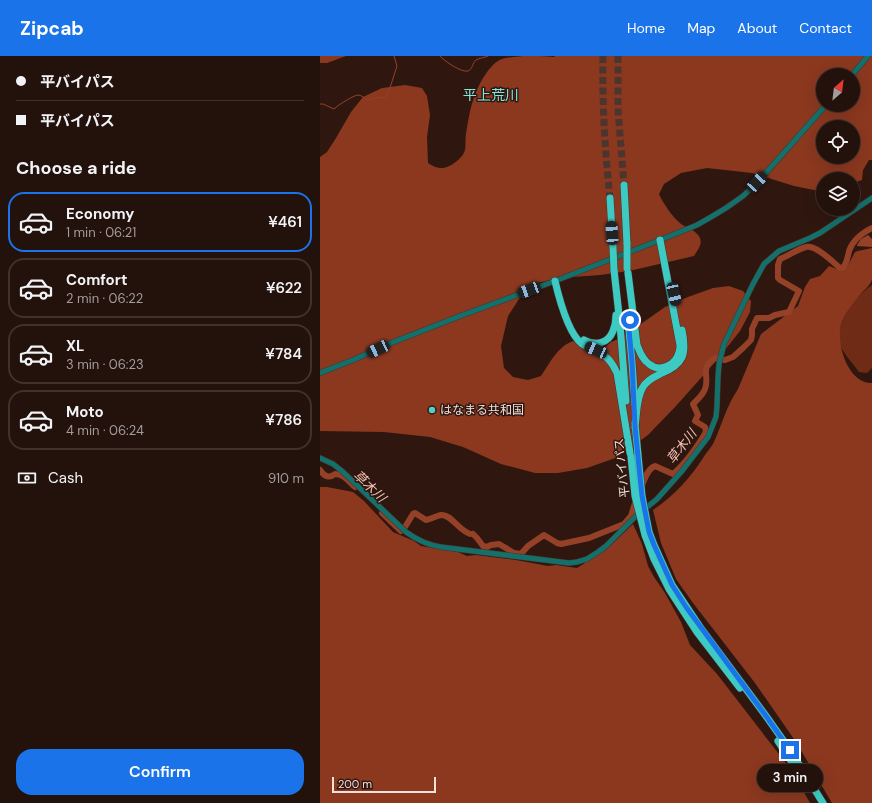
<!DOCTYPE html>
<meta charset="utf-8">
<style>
:root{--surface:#23110c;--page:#2f1f1a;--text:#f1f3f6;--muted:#a39d9d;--line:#40312d;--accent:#1a73e8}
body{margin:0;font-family:"DM Sans","Noto Sans JP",sans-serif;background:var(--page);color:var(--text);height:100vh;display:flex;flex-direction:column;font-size:15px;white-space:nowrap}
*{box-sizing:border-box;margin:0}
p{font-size:13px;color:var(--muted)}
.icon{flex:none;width:22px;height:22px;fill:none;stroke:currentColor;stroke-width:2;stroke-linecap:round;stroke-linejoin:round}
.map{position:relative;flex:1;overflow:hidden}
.panel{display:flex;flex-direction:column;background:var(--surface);width:320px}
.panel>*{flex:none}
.top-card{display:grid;align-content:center;height:88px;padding:0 16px;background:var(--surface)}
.needle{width:26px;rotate:28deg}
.fabs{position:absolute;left:496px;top:12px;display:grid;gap:8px}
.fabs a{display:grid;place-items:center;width:44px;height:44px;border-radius:50%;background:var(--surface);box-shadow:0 4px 16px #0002,0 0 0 1px var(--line);font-size:20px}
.scale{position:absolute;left:12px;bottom:10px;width:104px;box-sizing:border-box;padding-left:4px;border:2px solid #f2e1dc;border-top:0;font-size:11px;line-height:14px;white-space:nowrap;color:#f2e1dc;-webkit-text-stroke:3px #2f1710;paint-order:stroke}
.end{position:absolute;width:18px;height:18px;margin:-9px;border:5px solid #1a73e8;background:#fff;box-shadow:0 0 0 2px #fff}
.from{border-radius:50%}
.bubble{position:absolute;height:28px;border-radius:14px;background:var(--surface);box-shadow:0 4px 16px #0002,0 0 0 1px var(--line);font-size:13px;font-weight:600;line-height:28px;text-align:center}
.car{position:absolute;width:12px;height:24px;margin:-12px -6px;border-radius:5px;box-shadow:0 0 3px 1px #0007;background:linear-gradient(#222 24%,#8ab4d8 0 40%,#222 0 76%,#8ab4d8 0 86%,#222 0)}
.top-card b{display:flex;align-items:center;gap:14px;height:38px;font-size:15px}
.top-card b+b{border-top:1px solid var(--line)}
.top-card i{width:10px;height:10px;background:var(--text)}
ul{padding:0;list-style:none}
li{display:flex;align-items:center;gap:12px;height:60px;margin:0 8px 6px;padding:0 8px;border:2px solid var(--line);border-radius:16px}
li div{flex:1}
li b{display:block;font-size:15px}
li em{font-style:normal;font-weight:600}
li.selected{border-color:var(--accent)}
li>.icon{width:36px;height:36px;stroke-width:1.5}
h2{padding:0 16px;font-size:18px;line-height:48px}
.pay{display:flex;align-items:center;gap:10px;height:44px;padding:0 16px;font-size:15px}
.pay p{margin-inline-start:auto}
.primary-button{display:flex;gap:8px;margin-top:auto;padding:8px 16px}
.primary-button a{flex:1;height:46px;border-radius:16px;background:var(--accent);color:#fff;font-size:16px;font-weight:600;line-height:46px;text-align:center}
header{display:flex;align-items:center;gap:24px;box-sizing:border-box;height:56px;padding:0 20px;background:var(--accent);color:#fff}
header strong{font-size:19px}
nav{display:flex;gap:22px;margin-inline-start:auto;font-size:14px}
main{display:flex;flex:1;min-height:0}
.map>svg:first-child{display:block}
</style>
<header>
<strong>Zipcab</strong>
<nav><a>Home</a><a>Map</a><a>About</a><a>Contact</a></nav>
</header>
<main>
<section class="panel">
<div class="top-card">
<b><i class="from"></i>平バイパス</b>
<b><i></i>平バイパス</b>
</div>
<h2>Choose a ride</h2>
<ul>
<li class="selected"><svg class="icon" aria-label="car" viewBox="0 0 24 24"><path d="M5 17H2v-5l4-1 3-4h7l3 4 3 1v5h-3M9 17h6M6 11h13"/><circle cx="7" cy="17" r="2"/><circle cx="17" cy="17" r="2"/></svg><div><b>Economy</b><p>1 min · 06:21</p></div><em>¥461</em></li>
<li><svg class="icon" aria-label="car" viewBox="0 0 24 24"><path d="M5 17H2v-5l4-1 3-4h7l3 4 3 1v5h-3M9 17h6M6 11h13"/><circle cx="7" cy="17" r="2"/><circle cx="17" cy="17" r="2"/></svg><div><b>Comfort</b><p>2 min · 06:22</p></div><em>¥622</em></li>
<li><svg class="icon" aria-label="car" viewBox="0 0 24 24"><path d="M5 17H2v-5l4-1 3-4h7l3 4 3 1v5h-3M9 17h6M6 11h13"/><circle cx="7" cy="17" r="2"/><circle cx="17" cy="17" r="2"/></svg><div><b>XL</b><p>3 min · 06:23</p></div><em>¥784</em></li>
<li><svg class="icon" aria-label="car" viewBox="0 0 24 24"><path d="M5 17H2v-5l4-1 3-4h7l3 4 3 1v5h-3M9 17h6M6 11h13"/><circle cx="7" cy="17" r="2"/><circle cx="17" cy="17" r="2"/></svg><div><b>Moto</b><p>4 min · 06:24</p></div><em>¥786</em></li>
</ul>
<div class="pay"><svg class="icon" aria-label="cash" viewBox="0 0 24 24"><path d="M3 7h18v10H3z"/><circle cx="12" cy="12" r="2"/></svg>Cash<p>910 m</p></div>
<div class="primary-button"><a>Confirm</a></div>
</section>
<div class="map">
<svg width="552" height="747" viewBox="0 0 552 747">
<rect width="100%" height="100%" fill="#2f1710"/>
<path fill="#702b16" d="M552,229v83l-5,5 -8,-1c-4,-6 -15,-18 -18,-25 -7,-15 6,-39 17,-50 4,-5 9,-8 14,-12z"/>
<path fill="#8b381f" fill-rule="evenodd" d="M0,0h26l-19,7h-7z
M203,0h18l13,1 1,-1h317v104h-3l-6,10 -1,10 -9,3v-4h-30v11h-9l-20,-4 -42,-13 -45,-5 -26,5 -17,11 -5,10c4,9 14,24 22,30 4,3 10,4 14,8 10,8 5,15 -1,24l-65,15 -29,4 -41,3 -22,5 -16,13 -13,20 -7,30 3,22 9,9 15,3 13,-4c9,-13 16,-29 32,-35l24,14 14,-13 10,-4 44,-31 23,-10 25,-9 16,-2 14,5 8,10 -1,11 -10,19 -23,29 -41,46 -28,29 -30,22 -31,11 -29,5h-23l-34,-9 -38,-17 -33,-10 -46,-5 -64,-1v-274l7,-5 9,-14 15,-26 12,-15 19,-9 23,-3 17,3 5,8 3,19 -3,22 1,26c4,3 9,5 14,5 8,0 21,-10 23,-18 1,-5 0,-11 1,-16 2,-12 4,-27 9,-39 4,-11 15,-32 27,-36 6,-2 14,-2 21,-3zM503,19h30v30h-30zM503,71h30v30h-30z
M552,192c0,7 0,15 0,22 0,3 0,7 0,9 -1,6 -9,12 -13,17 -6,7 -16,20 -18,29 -5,19 7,59 31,58v420h-40l-36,-61 -41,-59 -62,-80 -17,-24 -15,-36 -8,-33c21,-14 39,-34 52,-55 3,-4 7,-9 9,-13 8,-18 13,-37 24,-53l23,-55 37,-28 7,-19 5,-8 10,-3 9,-10 8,3h9l9,-17 3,-1z
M0,431h7l26,5 11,9 29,31 21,9 7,5 37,6 9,4 9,-1 40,5 32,6 8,-1 21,3 31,-20 25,-24 9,20 6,22 6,11 11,16 16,29 9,23 27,29 75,97 18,32h-490z"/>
<path fill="#954128" d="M548,179l4,4v8l-15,-1v-1l4,-6z"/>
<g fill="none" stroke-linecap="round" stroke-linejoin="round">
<path stroke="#954128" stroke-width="1" d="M120,0c4,5 22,17 28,15 5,-2 4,-8 8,-11 3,-2 8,-2 12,-4
M0,48h3l11,5c4,-4 20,-14 24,-14 4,0 7,4 10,5l9,-2 8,-1 3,-3 9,-28 -3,-10"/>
<path stroke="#954128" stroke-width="6" d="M0,414c4,6 9,9 15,4 9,0 14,8 20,13
M321,431c4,-7 6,-18 14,-21l18,8c13,-11 24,-27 33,-42l-1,-5 -10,-6 3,-6 -5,-11c4,-4 10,-9 12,-15 5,-12 -6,-22 10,-31l10,2 8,-3 10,-9 8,-8 1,-5v-6l5,-11h12l6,-3 14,-3 10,-21 -19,-11 -2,-2v-13l2,-6c8,-3 18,-10 26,-12 9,-3 27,15 34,21l4,-1c3,-6 4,-10 5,-16 4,-11 13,-18 23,-23
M62,457l19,18
M85,471l8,-13 2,-1 11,7c5,-1 10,-4 15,-5 10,-1 17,15 29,19
M153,478l4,4 6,8 4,1 4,-2 8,-1 15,9 7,1 7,-8 16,-11 13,8 4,1 28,-6 35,-14 7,-8 5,-16"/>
<path stroke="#4c352f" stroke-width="7" stroke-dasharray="7 3.5" stroke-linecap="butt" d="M283,0c-1,48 2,95 7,142
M298,0v53l6,76"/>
<defs>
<path id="tertiary" d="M532,19l16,-19
M0,317l33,-13 38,-17 69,-27 95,-35 105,-41 37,-15 14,-8 15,-9 17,-12 14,-13 69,-78
M0,402l13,6 9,7 64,61c11,8 22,13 35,15l128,16 8,-1 10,-3 11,-7 8,-6 29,-29 22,-18 25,-28 26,-34 8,-20 1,-11 1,-29 1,-13 5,-20 29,-60 11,-20 15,-13 31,-13 10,-5 52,-35"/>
<path id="trunk" d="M304,129l3,59
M290,142l3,49
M294,214l6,54 6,77
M308,217l9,72c3,7 5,14 12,19 11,9 27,1 30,-12 1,-2 1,-4 1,-7l-20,-105
M235,225c4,17 13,52 27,63 4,3 10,4 14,6 11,6 16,12 21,23l13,80
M310,259l-1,15 3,32 3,43
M264,284c11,6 24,4 29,-9 2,-5 3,-10 3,-16
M315,367l3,32
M315,371c2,-13 1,-29 8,-40 4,-7 11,-10 17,-13 24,-9 27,-20 22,-44
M329,476l5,13 18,40 28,42 66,89 24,34 33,53
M325,479l9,24 15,30 28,43 43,56
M458,685l15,23"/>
</defs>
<use href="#tertiary" stroke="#4a332d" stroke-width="6"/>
<use href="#trunk" stroke="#4a332d" stroke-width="8"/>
<use href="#tertiary" stroke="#13706b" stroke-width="5"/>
<use href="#trunk" stroke="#3dcac2" stroke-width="7"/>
<defs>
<path id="trunk-bridge" d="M307,188v24
M293,191l1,23
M318,399l4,41 7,36
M311,401l4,39 10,39"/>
</defs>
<use href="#trunk-bridge" stroke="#4a332d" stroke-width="8" stroke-linecap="butt"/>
<use href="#trunk-bridge" stroke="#3dcac2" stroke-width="7"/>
</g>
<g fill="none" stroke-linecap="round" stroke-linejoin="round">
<path stroke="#1a73e8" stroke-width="5" d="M310,264l-1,10 3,32 3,65 7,69 7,36 5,13 18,40 14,22 80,109 24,34"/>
</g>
<circle fill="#55cec5" stroke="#2f1710" stroke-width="1.5" cx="112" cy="354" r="4"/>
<g text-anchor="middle" stroke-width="3" stroke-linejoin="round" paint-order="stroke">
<g font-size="12" fill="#f2e1dc" stroke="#2f1710" text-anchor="start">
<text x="120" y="358">はなまる共和国</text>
</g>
<g font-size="12" fill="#f2e1dc" stroke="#2f1710">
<text transform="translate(302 412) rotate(-96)" y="4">平バイパス</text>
</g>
<g font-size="13" font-style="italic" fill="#f5c4b6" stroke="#2f1710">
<text transform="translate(361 390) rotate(-52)" y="5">草木川</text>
<text transform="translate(50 430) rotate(44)" y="5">草木川</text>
</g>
<g font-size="14" fill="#7ee9e1" stroke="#2f1710">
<text x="171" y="44">平上荒川</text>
</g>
</g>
</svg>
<div class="fabs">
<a><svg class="needle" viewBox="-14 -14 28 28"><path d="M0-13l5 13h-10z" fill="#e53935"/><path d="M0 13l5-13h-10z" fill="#a39d9d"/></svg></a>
<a><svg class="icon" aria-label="locate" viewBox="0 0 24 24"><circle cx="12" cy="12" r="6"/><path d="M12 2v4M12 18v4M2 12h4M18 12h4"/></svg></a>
<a><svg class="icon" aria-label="layers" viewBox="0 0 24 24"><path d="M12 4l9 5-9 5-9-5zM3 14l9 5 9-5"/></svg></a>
</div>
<div class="scale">200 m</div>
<i class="end from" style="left:310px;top:264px"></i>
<i class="end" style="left:470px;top:694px"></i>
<div class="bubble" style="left:437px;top:708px;width:66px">3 min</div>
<i class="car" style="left:437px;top:126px;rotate:43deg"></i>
<i class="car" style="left:292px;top:177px;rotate:356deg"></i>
<i class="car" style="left:209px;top:234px;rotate:250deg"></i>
<i class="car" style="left:354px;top:238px;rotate:167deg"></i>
<i class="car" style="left:58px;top:293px;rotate:245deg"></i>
<i class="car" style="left:276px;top:294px;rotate:293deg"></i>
</div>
</main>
